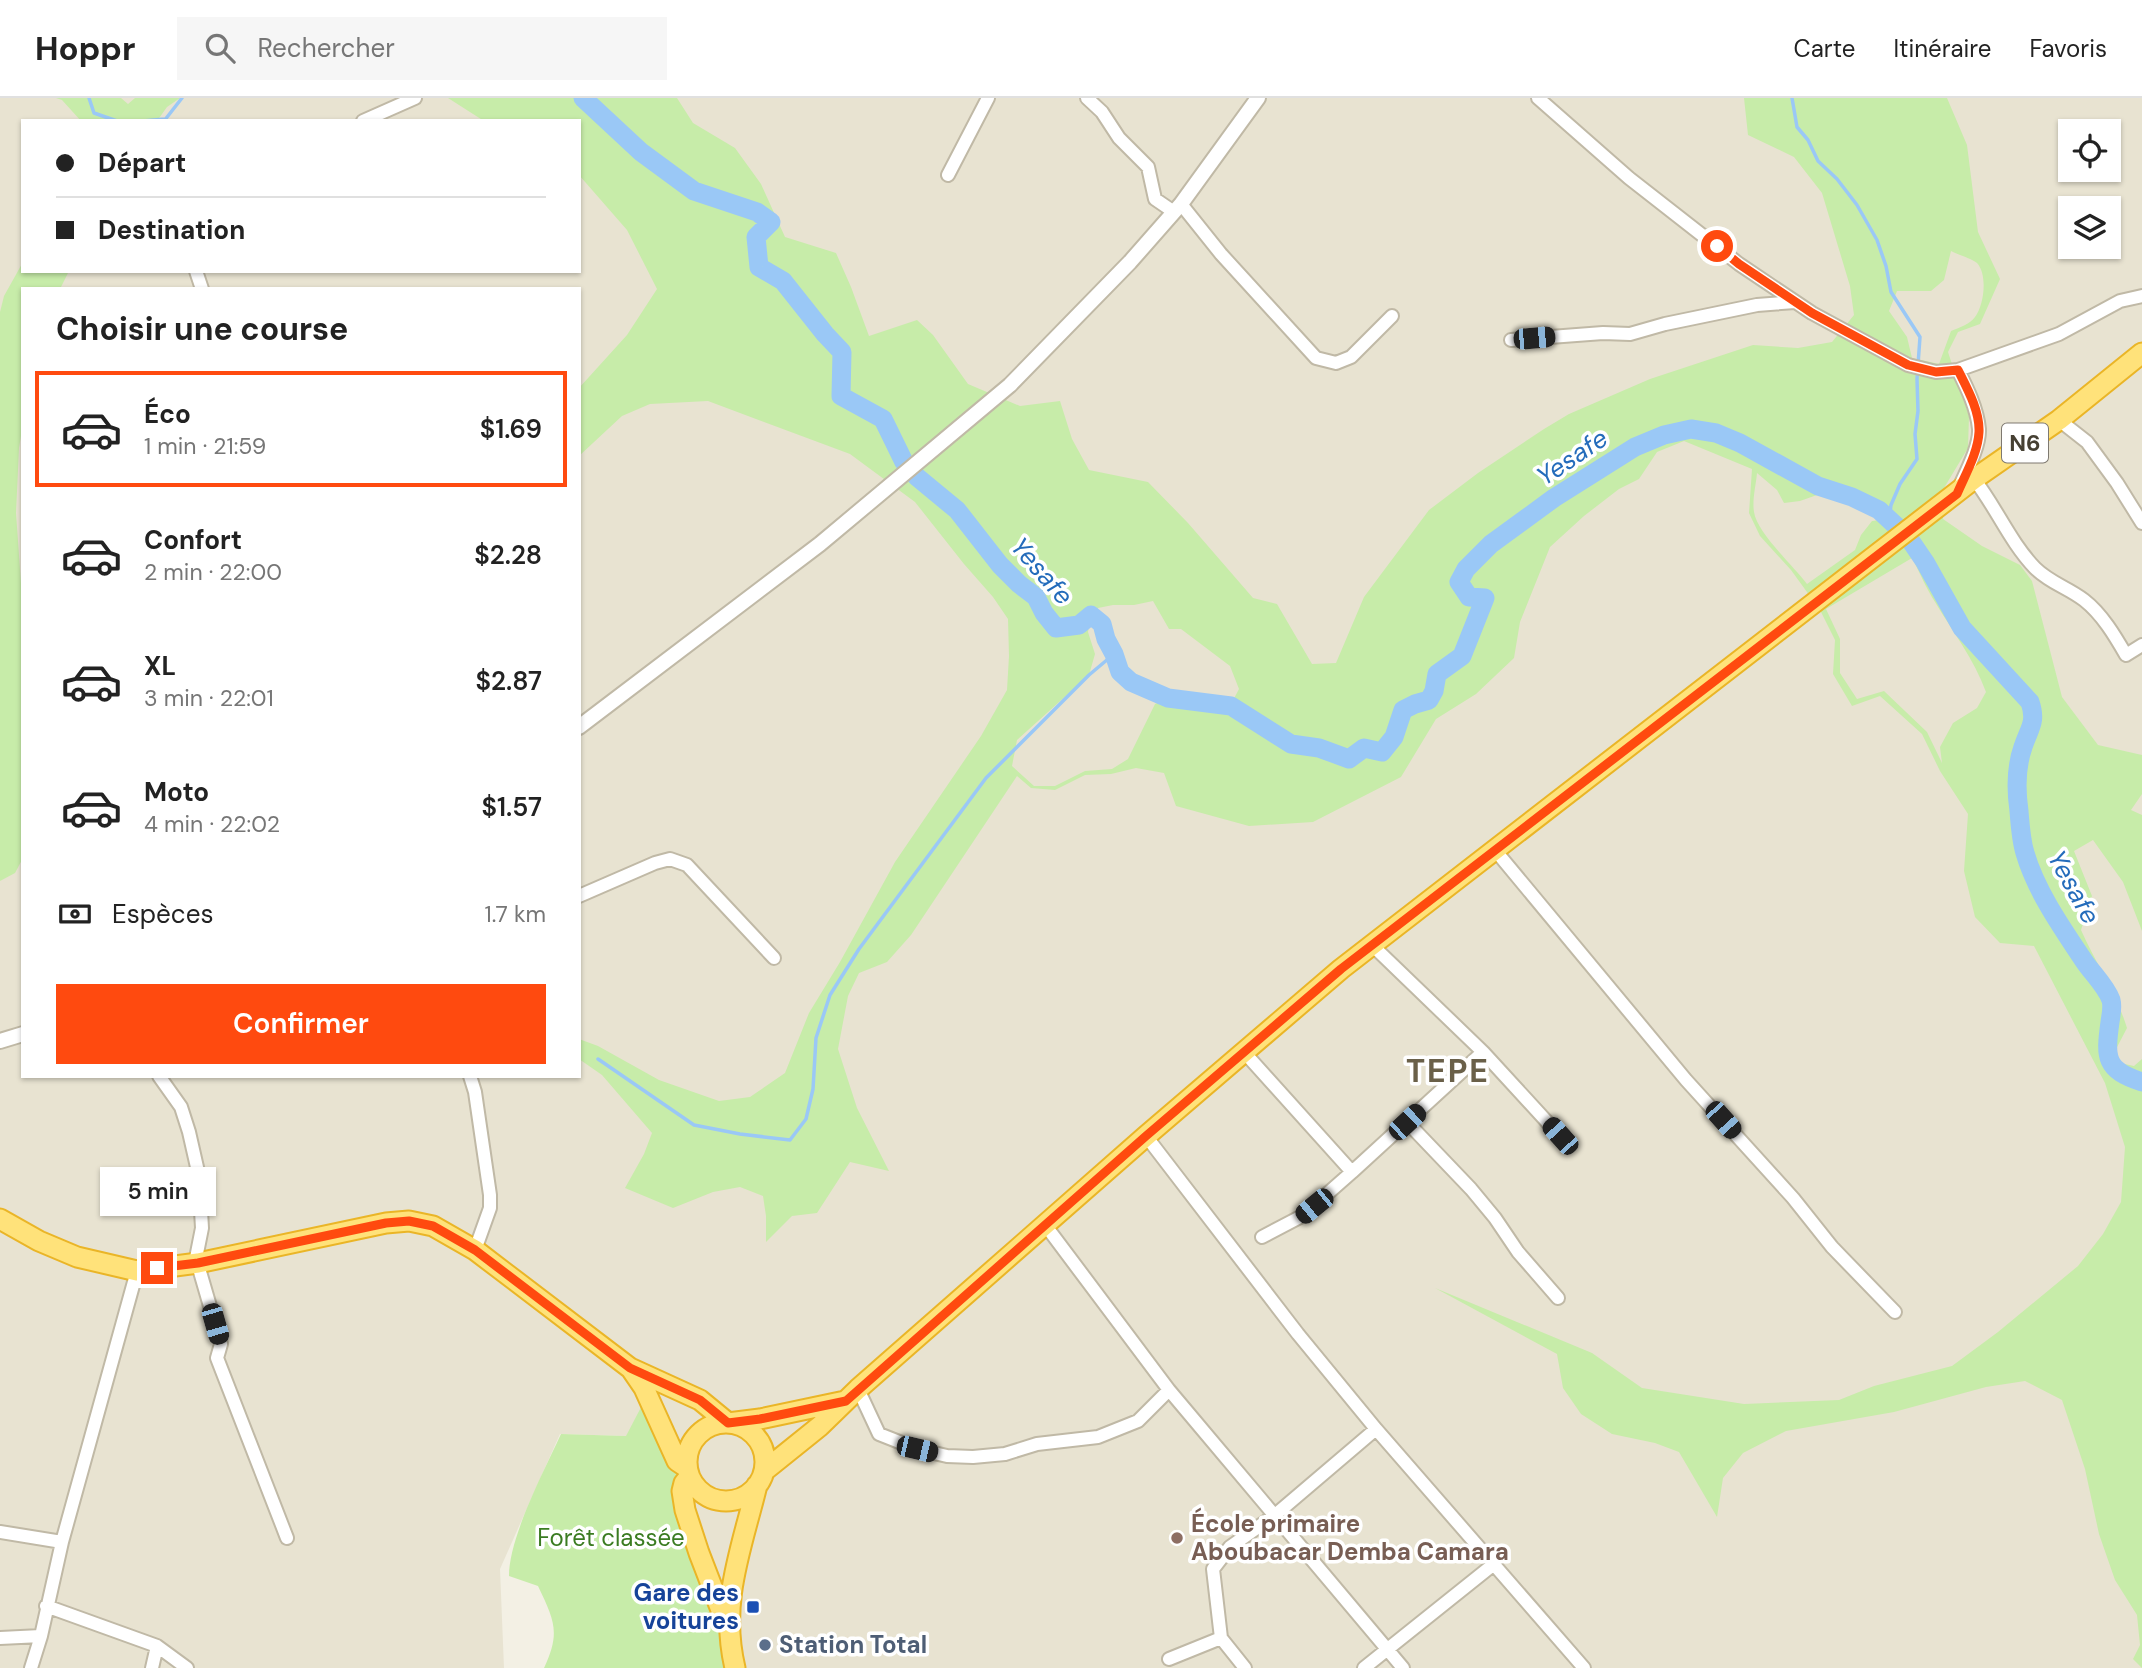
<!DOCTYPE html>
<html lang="fr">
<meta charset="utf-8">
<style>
:root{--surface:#fff;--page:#f6f6f6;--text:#222;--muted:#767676;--line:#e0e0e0;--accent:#ff4a0f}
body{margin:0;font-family:"DM Sans",sans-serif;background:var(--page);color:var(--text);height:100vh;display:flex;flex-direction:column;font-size:26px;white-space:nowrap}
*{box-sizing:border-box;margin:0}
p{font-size:23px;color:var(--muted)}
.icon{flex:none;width:38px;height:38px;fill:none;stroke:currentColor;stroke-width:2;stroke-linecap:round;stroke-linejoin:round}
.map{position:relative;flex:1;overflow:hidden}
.drawer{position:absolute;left:21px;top:189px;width:560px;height:791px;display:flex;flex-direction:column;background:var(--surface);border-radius:0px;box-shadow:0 2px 5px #0004}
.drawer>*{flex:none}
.guide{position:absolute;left:21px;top:21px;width:560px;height:154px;border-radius:0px;box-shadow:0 2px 5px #0004;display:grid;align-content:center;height:154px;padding:0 35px;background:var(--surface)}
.controls{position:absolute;left:2058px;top:21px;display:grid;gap:14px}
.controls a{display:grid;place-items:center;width:63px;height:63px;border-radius:0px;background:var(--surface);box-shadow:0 2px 5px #0004;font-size:35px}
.end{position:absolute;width:32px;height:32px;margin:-16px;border:9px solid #ff4a0f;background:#fff;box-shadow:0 0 0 4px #fff}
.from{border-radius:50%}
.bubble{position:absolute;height:49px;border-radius:0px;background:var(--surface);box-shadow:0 2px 5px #0004;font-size:23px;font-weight:600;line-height:49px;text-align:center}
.car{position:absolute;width:21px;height:42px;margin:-21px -10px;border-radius:9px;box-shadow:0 0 5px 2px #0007;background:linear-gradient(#222 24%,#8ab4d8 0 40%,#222 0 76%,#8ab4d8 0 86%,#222 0)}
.guide b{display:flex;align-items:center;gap:24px;height:66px;font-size:26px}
.guide b+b{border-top:2px solid var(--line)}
.guide i{width:18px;height:18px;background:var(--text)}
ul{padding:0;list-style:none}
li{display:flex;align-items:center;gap:21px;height:116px;margin:0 14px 10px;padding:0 21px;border:4px solid transparent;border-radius:0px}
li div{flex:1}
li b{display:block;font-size:26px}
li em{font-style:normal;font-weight:600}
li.active{border-color:var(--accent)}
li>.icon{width:63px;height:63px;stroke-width:1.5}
h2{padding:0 35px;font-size:32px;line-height:84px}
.pay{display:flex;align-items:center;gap:18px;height:77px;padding:0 35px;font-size:26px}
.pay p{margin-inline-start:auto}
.cta{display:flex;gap:14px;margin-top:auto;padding:14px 35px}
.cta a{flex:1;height:80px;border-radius:0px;background:var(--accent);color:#fff;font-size:28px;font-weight:600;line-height:80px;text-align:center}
header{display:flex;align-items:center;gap:42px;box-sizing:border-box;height:98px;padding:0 35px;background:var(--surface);border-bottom:2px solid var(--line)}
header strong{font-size:33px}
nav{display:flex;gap:38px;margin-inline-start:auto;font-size:24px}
.search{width:490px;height:63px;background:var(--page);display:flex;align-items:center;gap:18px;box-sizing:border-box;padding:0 24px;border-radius:0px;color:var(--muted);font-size:26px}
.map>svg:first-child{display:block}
</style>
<header>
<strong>Hoppr</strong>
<div class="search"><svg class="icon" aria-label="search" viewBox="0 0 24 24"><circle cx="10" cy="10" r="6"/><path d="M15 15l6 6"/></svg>Rechercher</div>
<nav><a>Carte</a><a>Itinéraire</a><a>Favoris</a></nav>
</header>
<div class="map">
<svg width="2142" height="1570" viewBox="0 0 2142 1570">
<rect width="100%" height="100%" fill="#f3f0e4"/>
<path fill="#e8e3d1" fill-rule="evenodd" d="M0,0h2142v1570h-1396l-15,-55 -105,-177 -66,-2 -60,135 4,99h-504zM23,23h556v150h-556zM2070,33h39v39h-39zM2070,110h39v39h-39zM23,191h556v787h-556z"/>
<path fill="#c7eca9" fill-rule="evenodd" d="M56,0h65l7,6 7,-6h45l-13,9 -10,14h-76l-19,-21z
M448,0h229l16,25 42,25 26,36 24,53 51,16 15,34 18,49 48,-16 16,15 35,49 52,22 40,-5 12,38 17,31 59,12 40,41 65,75 24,6 35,60 24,-1 28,-66 65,-87 49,-37 66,-44 25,-15 81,-35 103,-34 45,3 34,-6 22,-27 -4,-29 -28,-93 -28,-36 -46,-22 -4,-37h203l20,47 11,87 22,47 -20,45 -22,8 -10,20 21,64 -1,32 -24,40 -1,31 39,27 38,19 12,16 30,116 36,48 44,10v39l-11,16 11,5v116l-19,-49 -30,-42 -19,11 18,45 -11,34c15,34 35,62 46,98l-12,23 5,12 14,3 8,-7v609l-9,-9 7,-14 -3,-30 -22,-35 -16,-46 -14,-65 -23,-69 -37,-19 -39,6 -92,25 -108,19 -43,22 -20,25 -6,39 -38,-65 -24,-9 -43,-9 -31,-20 -18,-26 -6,-34 -122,-66 157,65 50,35 102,16 95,-4 35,-14 78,-20 46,-34 80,-66 25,-32 18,-32 4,-55 -20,-64 -71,-137 -34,-3 -25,-26 -11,-46 4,-57 -28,-43 -18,-37 -42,-38 -28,10 -19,-32 2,-34 -15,-30 -29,-40 -31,-34 -11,-23 3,-44 -68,-28 -27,11 -18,27 -20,10 -35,27 -34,31 -30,75 -6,36 -38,36 -40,25 -35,58 -88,45 -64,4 -73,-20 -12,-33 -28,-5 -25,6 -26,1 -30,15 -24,-2 -14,-12 -106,159 -24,27 -28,11 -11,23 -10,53 19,59 32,63 -39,-9 -33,51 -25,3 -26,26v-26l-3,-20 -23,-9 -27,5 -40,16 -48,-20 19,-34 8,-21 -50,-58 -23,-16v-20l19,7 61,34 60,21 31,-4 35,-24 24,-60 31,-51 55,-100 86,-126 26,-46 2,-34 -1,-37 -15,-22 -29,-33 -49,-62 -65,-48 -142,-53 -58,3 -28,12 -43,40v-68l48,-53 30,-46 -30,-59 -48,-55v-54h-95zM1951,153c7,4 20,7 26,12 11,12 7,42 -2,54 -5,7 -16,11 -24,14l-12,33 -27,-6 -5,-21 -18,-26 8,-20h34l13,-11zM1757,375l20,17 7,13 16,-2 17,-6 2,-8c24,7 50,14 70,32l-17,2 -11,14 -6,15 -48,34c-14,-19 -50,-51 -53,-72 -2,-12 2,-27 3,-39zM1912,460c8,15 14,30 23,44 18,30 39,57 51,90l-9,16 -24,15 -13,24 2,16 -15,-31 -43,-41 -27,8 -17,-26v-34l-14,-30zM1153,503l16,28h12l49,37 9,23 -9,17 -62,-8 -13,6 -27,55 -16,10 -27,2 -30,15h-21l-22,-20 5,-26 72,-65 6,-21 -7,-22 3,-17 7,-7 15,-3h21z
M23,164v9h46l-9,18h-37v135l-4,24 -3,65 7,98v247l-8,15 -15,8v-569l4,-16z
M649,1294l68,179 7,50 18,47h-198c17,-36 10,-48 -6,-82l-29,-10c0,-39 35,-105 52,-142l65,2z"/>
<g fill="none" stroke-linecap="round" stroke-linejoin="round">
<path stroke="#9ac8f6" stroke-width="3.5" d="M89,0l5,15 23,8
M1792,0l5,29 11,13 10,21 19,18 20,26 20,35 9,26 5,26 29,45 -3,42 1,32 -3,23 2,25 -17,25 -9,21 -2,15
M143,23l22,-2
M164,23l18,-23
M598,961l96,66 46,9 50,6 16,-21 7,-30 3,-51 14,-43 29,-46 127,-171 103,-103 25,-21"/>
<path stroke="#9ac8f6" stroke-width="19" d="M583,0l58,54 53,39 63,21 14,10 -15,15 3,30 24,14 42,53 17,18 -1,44 42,23 21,43
M917,379l40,33 43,55 19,19 17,13 8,16 12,15 23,-3 12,-10 11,9 4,15 8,15 6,18 11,10 37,16 63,8 60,38 28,4 30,11 15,-11 18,4 12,-15 9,-27 12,-6 14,-4 5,-9 3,-17 25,-18 23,-58 -16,-1 -10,-15 7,-13 25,-25 63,-46 81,-51 29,-12 27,-6 25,4 24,10 78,43 34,11 27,13 29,27 17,25 37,66 68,74c7,21 -1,26 -7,45 -7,20 -7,43 -4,64 1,13 2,29 6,42 11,38 37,75 59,108 8,12 22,25 27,39 2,7 0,15 -1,22 -5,36 -5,48 32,60"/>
<defs>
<path id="minor" d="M1087,0l15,14 17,26 29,29 7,32 19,13
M1538,0l91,80 110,86 73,49 96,52 28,7 22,-2 101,-36 61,-33 22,-5
M363,23l52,-23
M948,77l40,-77
M1181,106l40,50 95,104 20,5 15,-6 41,-41
M196,173l6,18
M1511,242l92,-7 27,1 35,-10 92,-19 38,-3
M1958,272c9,18 19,38 21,59 1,17 -13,43 -20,59
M2059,322l28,22 30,41 25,40
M1974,381c22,28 36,63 61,89 15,15 32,19 49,32 18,14 31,36 42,55l16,-10
M1495,752l191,230 107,118 39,49 63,65
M579,798l76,-33 15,-4 17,6 87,93
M1372,847l111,107 77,84
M1244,954l108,120 131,-120
M159,978l22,31 8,25 10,44 3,52 -6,30 25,86 -4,14 70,180
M470,978l5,16 15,103v13l-15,42
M1407,1024l64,67 24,29 23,34 40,46
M1146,1038l152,198 78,95 208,239
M1046,1128l123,164 234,278
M1262,1139l40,-21 50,-44
M858,1291l21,45 38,15 30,7 26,1 32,-3 32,-10 61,-7 40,-16 31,-31
M0,1434l62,10
M46,1508l111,40 30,22
M0,1540l41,-2
M1221,1540l24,30
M1169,1561l52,-21 -8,-69 17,-22 45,-32 101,-86
M31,1570l10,-32 21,-94 75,-271
M152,1570l5,-22
M1364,1570l130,-104"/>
<path id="tertiary" d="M579,629l241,-183 190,-159 120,-123 51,-58 77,-106
M0,943l23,-7"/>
<path id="trunk" d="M0,1121l39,22 38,16 60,14 61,-8 188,-40 23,-2 24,5 42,24 155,118 70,32 28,23 32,-4 85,-18
M631,1271l13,19 33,73 9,6
M687 1364a39 39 0 1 1 78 0a39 39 0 1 1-78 0Z
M764,1373l56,-45 38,-37 288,-253 195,-167 633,-490 85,-59 83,-67
M689,1379l-5,6 -2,8 3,19 14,43 27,70
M735,1570c-16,-67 7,-120 22,-183"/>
</defs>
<use href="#minor" stroke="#c0b9a6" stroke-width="16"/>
<use href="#tertiary" stroke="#c0b9a6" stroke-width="18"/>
<use href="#trunk" stroke="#eab527" stroke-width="23"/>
<use href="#minor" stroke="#fff" stroke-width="12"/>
<use href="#tertiary" stroke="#fff" stroke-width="14"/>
<use href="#trunk" stroke="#ffe27a" stroke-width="19"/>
</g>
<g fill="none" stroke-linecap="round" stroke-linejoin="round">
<path stroke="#ff4a0f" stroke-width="9" d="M157,1170l41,-5 188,-40 23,-2 24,5 42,24 155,118 70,32 28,23 32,-4 86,-18 300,-265 195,-167 616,-475c8,-19 21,-41 22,-62 1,-21 -12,-44 -21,-62l-22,2 -28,-7 -96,-52 -73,-49 -22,-18"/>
</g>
<circle fill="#8d6e63" stroke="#fff" stroke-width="2.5" cx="1177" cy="1440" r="7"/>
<rect fill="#1a4fb4" stroke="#fff" stroke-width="2.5" x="746" y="1502" width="14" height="14" rx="3.5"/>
<circle fill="#5c6f8a" stroke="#fff" stroke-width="2.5" cx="765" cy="1547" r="7"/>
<g text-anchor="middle" stroke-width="7" stroke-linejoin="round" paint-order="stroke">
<rect fill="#fff" stroke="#7e7970" stroke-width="2" x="2002" y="325.5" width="46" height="39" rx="5"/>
<g font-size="23" font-weight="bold" fill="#464033">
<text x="2025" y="353">N6</text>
</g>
<g font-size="24" font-weight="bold" fill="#785e54" stroke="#fff" text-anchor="start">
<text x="1191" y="1434">École primaire<tspan x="1191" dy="28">Aboubacar Demba Camara</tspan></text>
</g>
<g font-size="24" fill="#3b7c22" stroke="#fff">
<text x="611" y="1448">Forêt classée</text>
</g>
<g font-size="24" font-weight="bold" fill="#164399" stroke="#fff" text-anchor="end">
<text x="739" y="1503">Gare des<tspan x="739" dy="28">voitures</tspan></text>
</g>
<g font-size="24" font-weight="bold" fill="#4e5e75" stroke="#fff" text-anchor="start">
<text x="779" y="1555">Station Total</text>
</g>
<g font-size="26" font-style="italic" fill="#246cbb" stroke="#fff">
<text transform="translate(1572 359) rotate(-34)" y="9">Yesafe</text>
<text transform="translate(1042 473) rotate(49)" y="9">Yesafe</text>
<text transform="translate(2074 789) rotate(61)" y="9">Yesafe</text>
</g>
<g font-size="32" font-weight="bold" letter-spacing="2" fill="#6a6049" stroke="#fff">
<text x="1448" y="984">TEPE</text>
</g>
</g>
</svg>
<div class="controls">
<a><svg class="icon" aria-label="locate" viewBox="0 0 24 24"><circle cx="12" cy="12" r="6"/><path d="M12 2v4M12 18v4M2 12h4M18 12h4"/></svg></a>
<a><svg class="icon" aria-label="layers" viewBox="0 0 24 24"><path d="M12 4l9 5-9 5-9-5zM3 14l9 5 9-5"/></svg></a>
</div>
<i class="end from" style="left:1717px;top:148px"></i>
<i class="end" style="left:157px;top:1170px"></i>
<div class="bubble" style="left:100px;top:1069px;width:116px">5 min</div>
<i class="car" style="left:1534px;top:240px;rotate:85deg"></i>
<i class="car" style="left:1723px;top:1022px;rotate:138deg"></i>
<i class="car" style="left:1407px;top:1024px;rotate:47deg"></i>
<i class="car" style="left:1560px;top:1038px;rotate:318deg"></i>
<i class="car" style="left:1314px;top:1108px;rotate:231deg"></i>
<i class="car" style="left:215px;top:1226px;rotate:164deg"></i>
<i class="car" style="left:917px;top:1351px;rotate:103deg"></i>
<div class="guide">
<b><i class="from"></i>Départ</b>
<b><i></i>Destination</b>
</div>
<section class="drawer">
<h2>Choisir une course</h2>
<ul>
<li class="active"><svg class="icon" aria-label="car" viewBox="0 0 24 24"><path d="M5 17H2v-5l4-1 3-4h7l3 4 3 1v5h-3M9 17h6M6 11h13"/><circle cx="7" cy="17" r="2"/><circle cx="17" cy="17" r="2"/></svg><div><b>Éco</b><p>1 min · 21:59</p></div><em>$1.69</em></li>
<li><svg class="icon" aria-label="car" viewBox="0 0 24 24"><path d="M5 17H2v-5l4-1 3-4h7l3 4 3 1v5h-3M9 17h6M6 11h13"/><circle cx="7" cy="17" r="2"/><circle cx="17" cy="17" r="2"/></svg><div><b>Confort</b><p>2 min · 22:00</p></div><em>$2.28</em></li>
<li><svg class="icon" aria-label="car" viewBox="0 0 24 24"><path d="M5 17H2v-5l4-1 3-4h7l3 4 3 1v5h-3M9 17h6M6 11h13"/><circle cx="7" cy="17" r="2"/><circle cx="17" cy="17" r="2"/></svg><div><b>XL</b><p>3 min · 22:01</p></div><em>$2.87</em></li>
<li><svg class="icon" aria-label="car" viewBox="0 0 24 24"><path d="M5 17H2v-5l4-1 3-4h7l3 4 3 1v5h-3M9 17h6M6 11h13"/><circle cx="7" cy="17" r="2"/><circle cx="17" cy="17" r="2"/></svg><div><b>Moto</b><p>4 min · 22:02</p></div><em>$1.57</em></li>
</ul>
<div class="pay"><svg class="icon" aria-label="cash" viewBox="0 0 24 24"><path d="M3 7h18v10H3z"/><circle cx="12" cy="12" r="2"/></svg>Espèces<p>1.7 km</p></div>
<div class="cta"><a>Confirmer</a></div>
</section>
</div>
